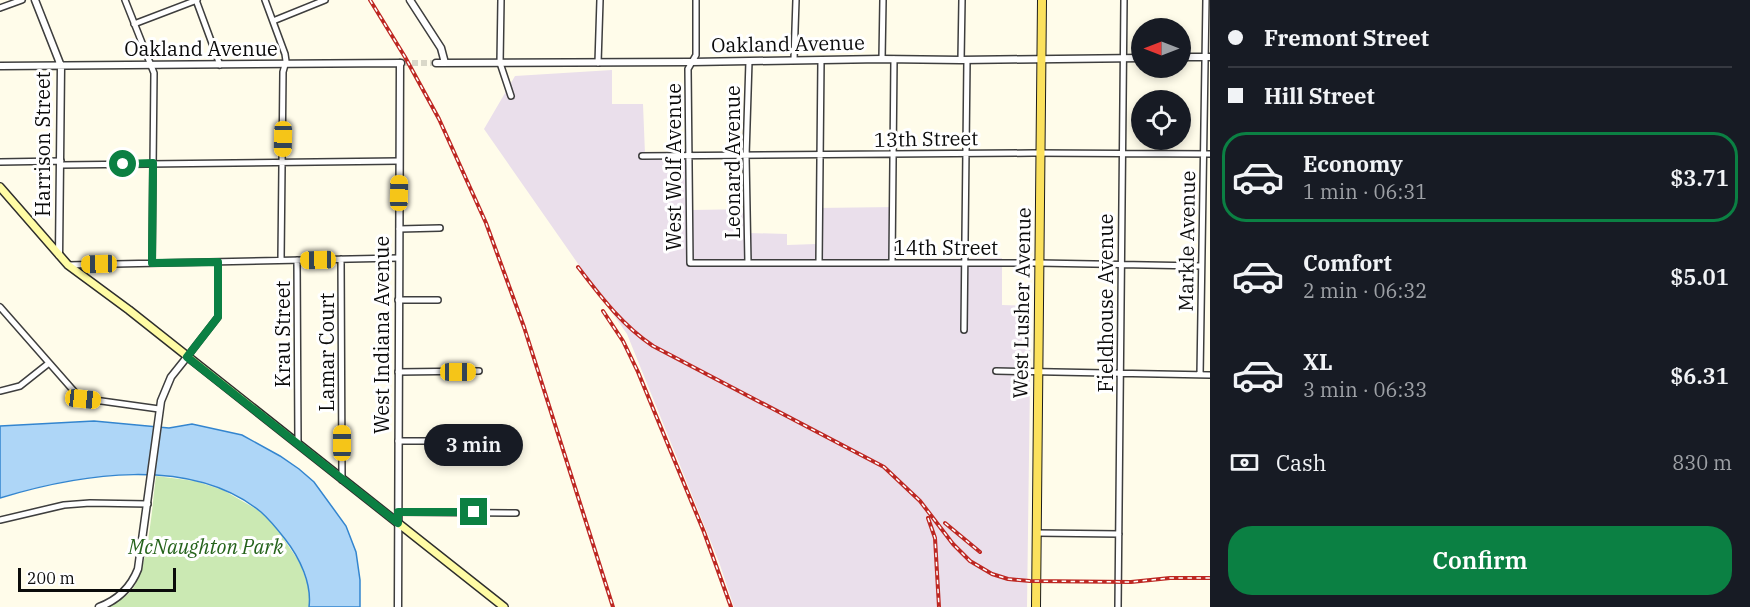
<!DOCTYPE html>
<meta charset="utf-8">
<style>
:root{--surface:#171b24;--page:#242831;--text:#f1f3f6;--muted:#9ea1a6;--line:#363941;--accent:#0b8043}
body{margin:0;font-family:"IBM Plex Serif",serif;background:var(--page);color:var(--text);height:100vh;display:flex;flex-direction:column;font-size:22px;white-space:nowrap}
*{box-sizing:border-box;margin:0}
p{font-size:20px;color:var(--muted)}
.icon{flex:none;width:33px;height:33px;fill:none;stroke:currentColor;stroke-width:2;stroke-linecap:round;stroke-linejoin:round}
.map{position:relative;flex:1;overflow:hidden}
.details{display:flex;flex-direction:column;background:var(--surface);width:540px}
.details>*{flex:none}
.hud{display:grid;align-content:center;height:132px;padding:0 18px;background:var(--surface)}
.needle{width:39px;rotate:270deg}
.fabs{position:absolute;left:1131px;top:18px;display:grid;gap:12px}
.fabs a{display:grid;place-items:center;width:60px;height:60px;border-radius:50%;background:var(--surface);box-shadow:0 3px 9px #0003;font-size:30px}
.scale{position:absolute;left:18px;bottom:15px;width:158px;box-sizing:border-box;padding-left:6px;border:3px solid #0b0b0b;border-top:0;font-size:16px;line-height:21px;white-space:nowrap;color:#0b0b0b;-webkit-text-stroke:4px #fff;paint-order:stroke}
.end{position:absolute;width:27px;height:27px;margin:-14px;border:8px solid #0b8043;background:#fff;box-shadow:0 0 0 3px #fff}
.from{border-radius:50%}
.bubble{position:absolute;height:42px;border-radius:21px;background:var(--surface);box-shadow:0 3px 9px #0003;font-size:20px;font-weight:600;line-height:42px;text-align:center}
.car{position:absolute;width:18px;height:36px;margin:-18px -9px;border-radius:8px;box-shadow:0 0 4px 2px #0007;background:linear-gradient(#f5c518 24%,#345 0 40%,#f5c518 0 76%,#345 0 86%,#f5c518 0)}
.hud b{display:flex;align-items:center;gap:21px;height:57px;font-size:22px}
.hud b+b{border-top:2px solid var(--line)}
.hud i{width:15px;height:15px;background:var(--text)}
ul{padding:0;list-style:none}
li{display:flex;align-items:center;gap:18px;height:90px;margin:0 12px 9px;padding:0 6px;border:3px solid transparent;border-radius:24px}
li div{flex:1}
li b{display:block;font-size:22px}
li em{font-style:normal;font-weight:600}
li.selected{border-color:var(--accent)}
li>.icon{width:54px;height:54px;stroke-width:1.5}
.pay{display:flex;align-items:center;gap:15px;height:66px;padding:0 18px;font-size:22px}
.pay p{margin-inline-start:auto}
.button{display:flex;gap:12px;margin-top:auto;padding:12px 18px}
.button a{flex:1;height:69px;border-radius:24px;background:var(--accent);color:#fff;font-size:24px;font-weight:600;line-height:69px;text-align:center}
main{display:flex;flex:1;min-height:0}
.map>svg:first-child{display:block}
</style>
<main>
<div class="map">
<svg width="1210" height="607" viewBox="0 0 1210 607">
<rect width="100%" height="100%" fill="#fffcea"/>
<path fill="#eadfeb" d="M612,70v34h31l2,50 47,-1 1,57 56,-1v24l38,1v11l29,-1 1,-36 78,-1v52l107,-1v47l29,1 -4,301h-293l-15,-45 -92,-228 -143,-205 31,-53z"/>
<path fill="#cbe9b3" d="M156,476l39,5 28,9 38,22 14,14 25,37 11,31 -2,13h-201c10,-5 20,-11 26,-20 15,-25 18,-81 22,-111z"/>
<path fill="#aed6f7" stroke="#3385cf" stroke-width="1.5" d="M94,421l75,7 23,-4 50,11 38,21 19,13 15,13 32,44 10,26 4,28v27h-51c3,-23 -9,-49 -24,-68 -7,-9 -15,-19 -24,-27 -70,-57 -182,-38 -261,-14v-72z"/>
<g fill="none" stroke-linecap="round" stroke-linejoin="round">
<path stroke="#dad8c9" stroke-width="6" stroke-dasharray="6 3" stroke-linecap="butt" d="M403,63h33"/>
<defs>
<path id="minor" d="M125,0l29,73 -2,190
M196,0l24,65
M265,0l20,54 1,7 -3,11 -2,188
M501,0l-1,63 11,33
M696,0v55l-8,14 2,194h349l162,3
M0,8l22,-8
M273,21l52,-21
M134,24l63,-24
M794,59l2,-59
M882,59l1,-59
M961,60l1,-60
M598,63l2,-63
M642,156l391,-3 177,1
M0,162l61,-1
M61,165l338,-4
M399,229l41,-1
M341,259l1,221
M297,260l1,184
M748,263l-2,-107 3,-95
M819,263l2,-203
M892,263l2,-204
M68,265l331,-7
M398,300h40
M0,307l80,91 79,11
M964,330l3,-270
M187,357l31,-40v-55
M996,371l214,4
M398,372l81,-1
M1200,375l6,-375
M0,391l20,-5 29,-23
M398,441h100
M398,512l118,1
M0,520l64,-15 26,-2 58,1
M1037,533l82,1
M1118,607l6,-607"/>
<path id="tertiary" d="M35,0l26,66 -2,189
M410,0l31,48 4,15
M1180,57h30
M436,63l256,-1 190,-3 79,1 181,-2
M0,66l401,-3
M99,607c19,-7 32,-20 39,-38l23,-168 10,-24 16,-20
M398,607l2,-544"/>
<path id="secondary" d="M0,187l68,78 61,45 375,297"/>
<path id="primary" d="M1036,607l6,-607"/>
</defs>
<use href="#minor" stroke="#3e3e3e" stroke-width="8"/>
<use href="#tertiary" stroke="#3e3e3e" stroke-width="9"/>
<use href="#secondary" stroke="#2d2d2d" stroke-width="10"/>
<use href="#primary" stroke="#1c1c1c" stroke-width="10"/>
<use href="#minor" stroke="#fff" stroke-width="5"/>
<use href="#tertiary" stroke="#fff" stroke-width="6"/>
<use href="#secondary" stroke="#fffca5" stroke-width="7"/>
<use href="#primary" stroke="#fbe15d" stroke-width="8"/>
<defs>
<path id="rail" d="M370,0l35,57 34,62 47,104 38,104 89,280
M578,267c23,30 44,58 75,79l231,121 36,34 33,43 17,17 22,13 16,5 22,2 101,1 39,-4h40
M603,311l20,30 15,31 66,160 27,75
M928,518l7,20 4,69
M945,523l35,29"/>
</defs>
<use href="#rail" stroke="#bd2722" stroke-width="4"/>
<use href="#rail" stroke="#fff" stroke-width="1.5" stroke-dasharray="4.5" stroke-linecap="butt"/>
</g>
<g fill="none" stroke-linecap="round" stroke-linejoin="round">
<path stroke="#0b8043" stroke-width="8" d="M123,164l30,-1 -1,100 66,-1v55l-31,40 211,166v-11h76"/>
</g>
<g text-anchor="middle" stroke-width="6" stroke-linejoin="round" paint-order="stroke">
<g font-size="20" fill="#0b0b0b" stroke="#fff">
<text transform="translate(788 44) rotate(-1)" y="7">Oakland Avenue</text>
<text x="201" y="56">Oakland Avenue</text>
<text transform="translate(926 139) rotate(-1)" y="7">13th Street</text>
<text transform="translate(43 144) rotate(-90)" y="7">Harrison Street</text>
<text transform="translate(733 162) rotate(-90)" y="7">Leonard Avenue</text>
<text transform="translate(674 167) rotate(-90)" y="7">West Wolf Avenue</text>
<text transform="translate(1187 241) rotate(-89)" y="7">Markle Avenue</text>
<text x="946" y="255">14th Street</text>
<text transform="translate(1022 303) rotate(-89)" y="7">West Lusher Avenue</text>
<text transform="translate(1106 303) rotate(-90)" y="7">Fieldhouse Avenue</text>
<text transform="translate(283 334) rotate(-90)" y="7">Krau Street</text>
<text transform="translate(382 335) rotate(-90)" y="7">West Indiana Avenue</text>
<text transform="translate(327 352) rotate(-90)" y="7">Lamar Court</text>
</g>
<g font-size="20" font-style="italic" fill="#25631b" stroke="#fff">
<text x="206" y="554">McNaughton Park</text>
</g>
</g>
</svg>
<div class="fabs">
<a><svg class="needle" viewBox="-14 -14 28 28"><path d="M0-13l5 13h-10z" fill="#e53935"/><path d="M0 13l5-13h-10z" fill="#9ea1a6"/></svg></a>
<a><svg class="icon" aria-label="locate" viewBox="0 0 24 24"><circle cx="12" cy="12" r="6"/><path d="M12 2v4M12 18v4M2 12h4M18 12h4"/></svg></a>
</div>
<div class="scale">200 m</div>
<i class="end from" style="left:123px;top:164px"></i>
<i class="end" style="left:474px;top:512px"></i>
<div class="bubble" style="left:424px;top:424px;width:99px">3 min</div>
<i class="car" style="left:283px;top:139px;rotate:181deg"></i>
<i class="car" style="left:399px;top:193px;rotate:1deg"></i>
<i class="car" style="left:318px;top:260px;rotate:269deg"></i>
<i class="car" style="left:99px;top:264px;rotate:269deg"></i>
<i class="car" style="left:458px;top:372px;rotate:90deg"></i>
<i class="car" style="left:83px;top:399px;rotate:96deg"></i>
<i class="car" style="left:342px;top:443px;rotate:0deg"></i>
</div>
<section class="details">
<div class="hud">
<b><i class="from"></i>Fremont Street</b>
<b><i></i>Hill Street</b>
</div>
<ul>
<li class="selected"><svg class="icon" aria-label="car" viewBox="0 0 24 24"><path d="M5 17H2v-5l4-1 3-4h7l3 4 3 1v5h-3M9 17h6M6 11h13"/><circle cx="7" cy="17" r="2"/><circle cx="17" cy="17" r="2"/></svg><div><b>Economy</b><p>1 min · 06:31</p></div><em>$3.71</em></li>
<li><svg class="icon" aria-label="car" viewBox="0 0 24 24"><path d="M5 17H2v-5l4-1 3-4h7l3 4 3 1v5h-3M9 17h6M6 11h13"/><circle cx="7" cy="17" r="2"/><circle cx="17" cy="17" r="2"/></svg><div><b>Comfort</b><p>2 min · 06:32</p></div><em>$5.01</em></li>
<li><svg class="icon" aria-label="car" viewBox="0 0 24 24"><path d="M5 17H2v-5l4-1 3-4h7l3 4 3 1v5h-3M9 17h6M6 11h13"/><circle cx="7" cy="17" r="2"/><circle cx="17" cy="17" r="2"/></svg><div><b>XL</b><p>3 min · 06:33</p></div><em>$6.31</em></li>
</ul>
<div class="pay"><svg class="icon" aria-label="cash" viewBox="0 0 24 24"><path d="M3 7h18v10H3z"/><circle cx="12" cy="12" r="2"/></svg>Cash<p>830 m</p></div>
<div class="button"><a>Confirm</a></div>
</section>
</main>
